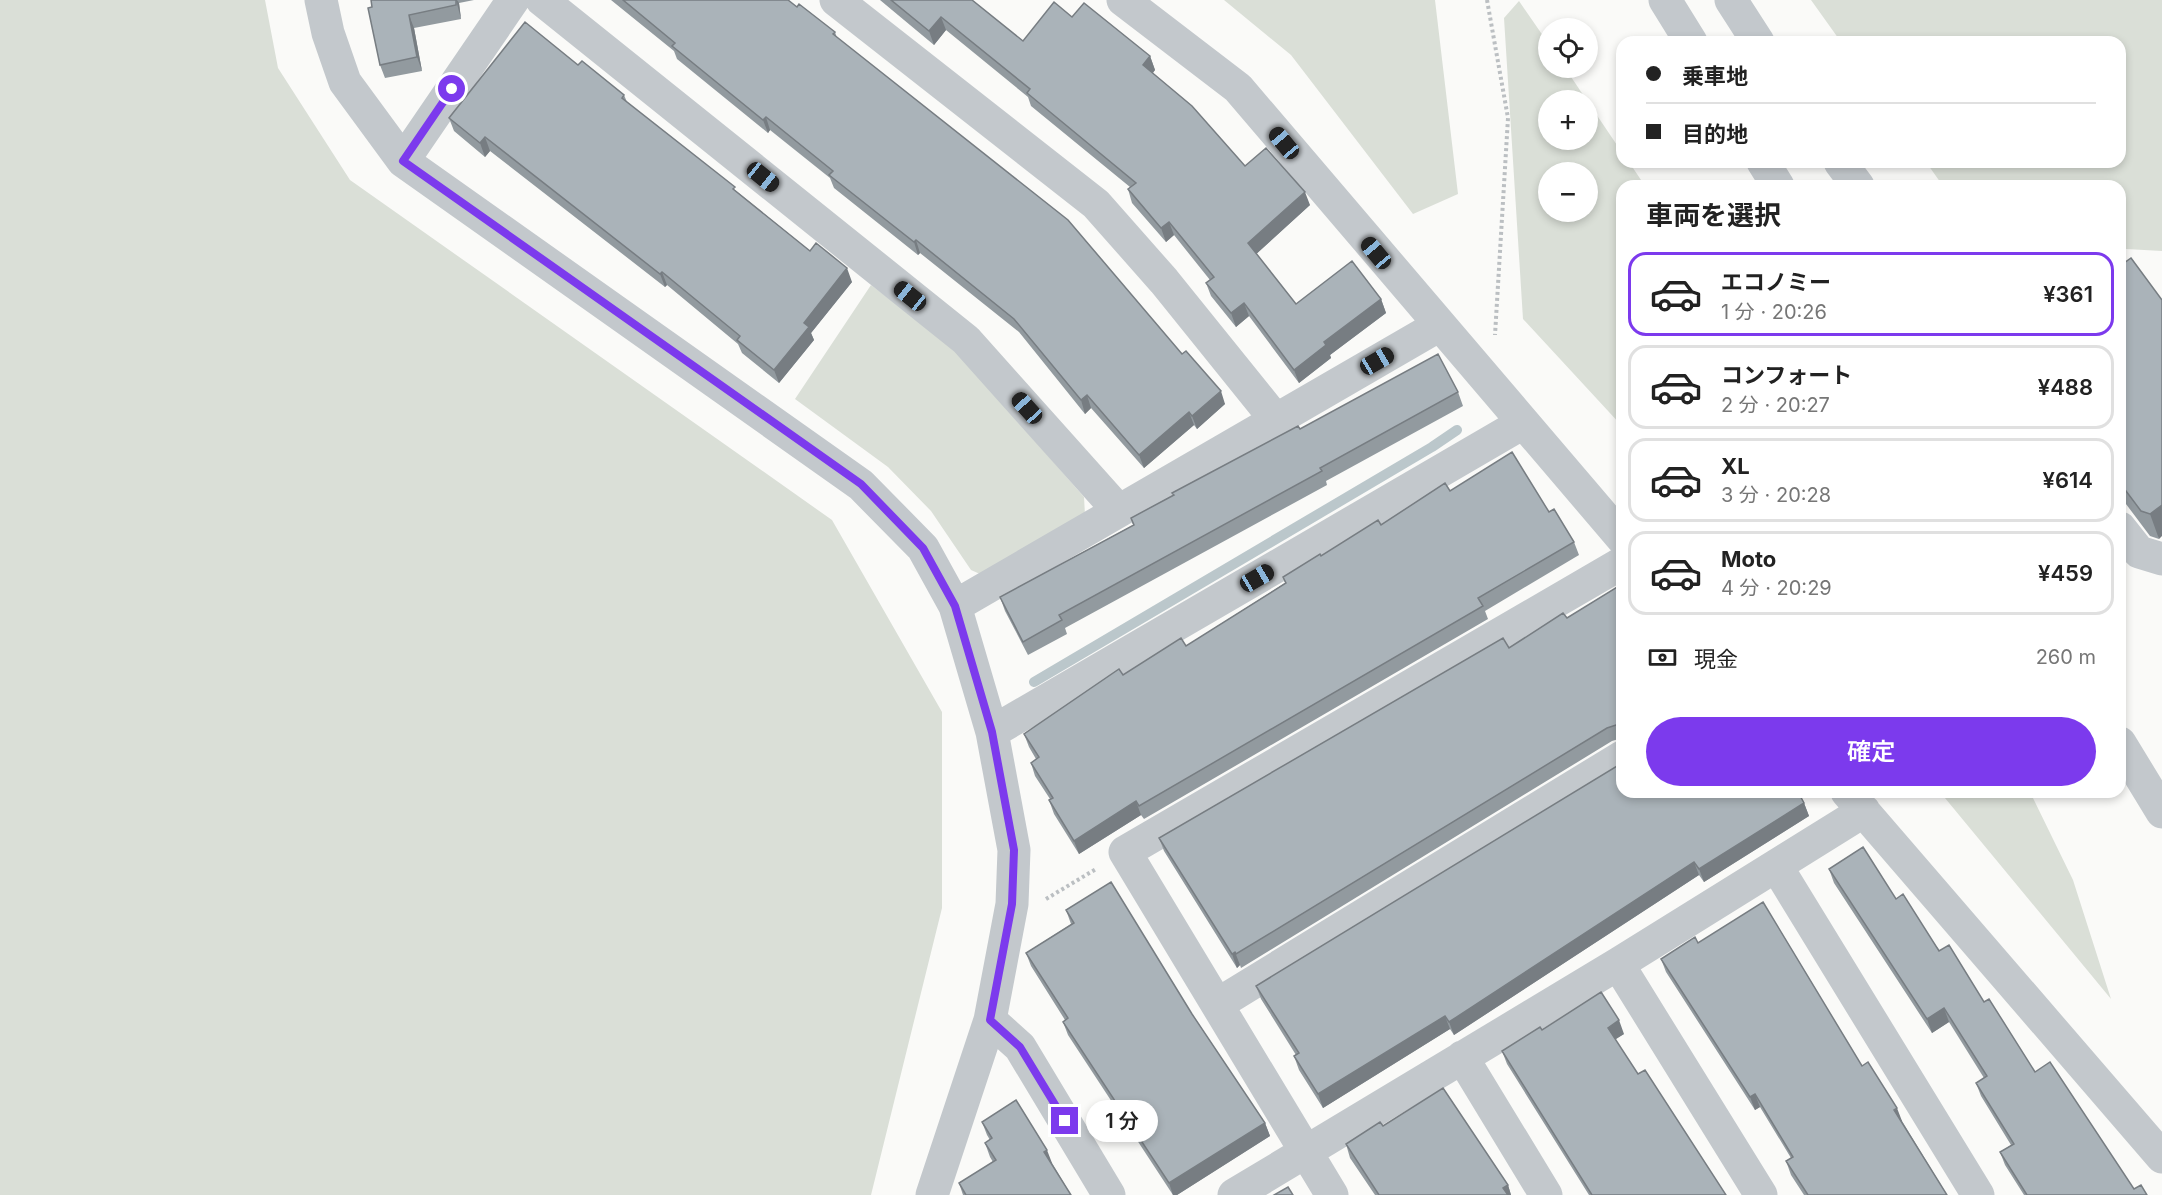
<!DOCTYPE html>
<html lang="ja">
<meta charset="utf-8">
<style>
:root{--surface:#fff;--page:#f2f2f2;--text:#222;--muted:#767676;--line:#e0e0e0;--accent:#7c3aed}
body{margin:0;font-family:Inter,"Noto Sans JP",sans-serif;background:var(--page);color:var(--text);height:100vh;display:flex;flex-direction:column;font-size:22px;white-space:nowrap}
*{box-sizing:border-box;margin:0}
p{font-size:20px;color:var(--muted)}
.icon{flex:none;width:33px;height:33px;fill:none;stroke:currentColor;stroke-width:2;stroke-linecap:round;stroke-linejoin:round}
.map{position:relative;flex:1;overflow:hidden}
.panel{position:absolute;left:1616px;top:180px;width:510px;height:618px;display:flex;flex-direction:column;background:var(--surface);border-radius:18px;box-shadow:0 3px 9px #0003}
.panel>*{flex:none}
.hud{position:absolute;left:1616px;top:36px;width:510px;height:132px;border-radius:18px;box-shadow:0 3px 9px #0003;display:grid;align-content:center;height:132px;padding:0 30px;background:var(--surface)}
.fabs{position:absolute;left:1538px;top:18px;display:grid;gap:12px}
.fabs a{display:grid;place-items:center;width:60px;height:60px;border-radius:50%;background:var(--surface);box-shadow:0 3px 9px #0003;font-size:30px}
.end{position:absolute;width:27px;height:27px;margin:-14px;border:8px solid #7c3aed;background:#fff;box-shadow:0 0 0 3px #fff}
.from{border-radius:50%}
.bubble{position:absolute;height:42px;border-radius:21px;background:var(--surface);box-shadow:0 3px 9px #0003;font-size:20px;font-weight:600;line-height:42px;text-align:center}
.car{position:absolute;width:18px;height:36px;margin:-18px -9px;border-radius:8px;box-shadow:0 0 4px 2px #0007;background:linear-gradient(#222 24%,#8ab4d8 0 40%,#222 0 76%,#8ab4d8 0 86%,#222 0)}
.hud b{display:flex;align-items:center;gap:21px;height:57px;font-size:22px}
.hud b+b{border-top:2px solid var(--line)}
.hud i{width:15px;height:15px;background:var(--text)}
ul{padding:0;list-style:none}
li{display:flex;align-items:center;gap:18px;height:84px;margin:0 12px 9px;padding:0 18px;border:3px solid var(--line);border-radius:18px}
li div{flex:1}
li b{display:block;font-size:22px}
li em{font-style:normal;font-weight:600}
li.selected{border-color:var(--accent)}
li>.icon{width:54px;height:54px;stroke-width:1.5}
h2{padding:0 30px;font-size:27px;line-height:72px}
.pay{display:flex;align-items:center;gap:15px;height:66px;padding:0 30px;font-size:22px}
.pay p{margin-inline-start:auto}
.button{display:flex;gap:12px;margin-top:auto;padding:12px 30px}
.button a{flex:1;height:69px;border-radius:36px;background:var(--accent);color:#fff;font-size:24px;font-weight:600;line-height:69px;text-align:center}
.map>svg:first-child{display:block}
</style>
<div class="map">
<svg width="2162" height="1195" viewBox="0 0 2162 1195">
<rect width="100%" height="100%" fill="#fafaf8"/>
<path fill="#dadfd7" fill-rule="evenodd" d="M0,0h265l13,68 72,112 482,340 110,192v196l-71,287h-871z
M1224,0h211l23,194 -45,20 -122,-159z
M1811,0h351v251l-36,-2 -6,4v-67h-177l-17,-24h194v-120h-279z
M1519,1l29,42v25h17l56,83 1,11h7l16,24h-23l-1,239 -98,-106 -19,-301zM1548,100h39v40h-39zM1587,172v40h-39v-40z
M871,285l82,62 131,150 1,18 -96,63 -18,-8 -40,-59 -43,-44 -93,-68z
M1940,792h90l43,88 38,119z"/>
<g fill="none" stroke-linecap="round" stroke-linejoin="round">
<path stroke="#bbc7cb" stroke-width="10" d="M1034,682l398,-235 25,-17"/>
<path stroke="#bbbfc2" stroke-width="4" stroke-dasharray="3 3" stroke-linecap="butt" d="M1487,0l21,118 -13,217
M1046,899l50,-30"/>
<path stroke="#c3c8cc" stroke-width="33" d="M321,0l7,33 17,49 58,79 458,324 62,63 32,58 37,126 22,118 -2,54 -22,116 -58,175
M542,0l424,340 152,170
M836,0l260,204 68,77 112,139
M1123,0l115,88 384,450
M1665,0l26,42
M1731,0l27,42
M403,161l110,-161
M1763,162l15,24
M1840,162l18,24
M2120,528l19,24 23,7
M955,606l483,-280
M992,732l531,-309
M2120,743l42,69
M1847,792l315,365
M1777,867l201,328
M1618,964l143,231
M1218,1004l404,-247
M990,1020l30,27 89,148
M1462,1057l84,138
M1234,1195l384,-231 246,-153
M1332,1195l-207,-343 497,-289"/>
</g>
<path fill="#929a9f" d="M371,0h103l-15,3 2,16 -47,9 8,43 -37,7 -5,-13z
M611,0h177l9,7 38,25 2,6 345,316 43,50 -28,25 -3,-4 -50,43 -53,-60 -6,6 -66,-82 -99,-79 -2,2 -84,-67 -4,-10 -60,-48 -2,3 -91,-74 -3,-8z
M880,0h92l51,41 49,-24 78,39 5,14 -2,3 92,93 65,39 -54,49 40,50 85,-5 5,14 -56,42 1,3 -32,25 -50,-67 -13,11 -25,-31 -5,-13 4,-3 -36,-45 -8,7 -34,-39 -4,-14 2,-2 -99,-81 -3,-9 -82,-67 -12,15z
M578,65l46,30 3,7 183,149 42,31 -41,51 3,7 -35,43 -37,-30 -4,-9 -71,-59 -2,2 -175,-136 -5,6 -31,-26 -5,-13z
M2120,266l39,273 -9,-3 -30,-40z
M1458,392l5,14 -137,75 1,4 -262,143 2,6 -39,21 -23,-44 -5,-14 133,-72 -2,-7 42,-23 -1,-2 128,-64z
M1450,491l99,21 25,30 5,13 -94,56 3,8 -344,200 -3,-4 -62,39 -25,-40 -5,-14 1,-1 -15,-23 -4,-13 5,-4 -7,-12 -5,-13 99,-59 63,-29 99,-63 -2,-6 98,-52z
M1622,584v154l-10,3 -371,227 -1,-3 -3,3 -73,-117 -5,-13 350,-190 58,-30z
M1804,803l5,13 -105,66 -5,-7 -245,160 -4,-6 -127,79 -24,-38 -5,-14 2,-1 -35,-56 -5,-13z
M1829,869l67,30 88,103 51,70 99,117 13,6h-123l-19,-30 -5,-13 11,-7 -30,-49 -5,-13 8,-5 -35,-56 -17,11 -98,-150z
M1066,910l126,104 73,109 5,13 -93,59h-4l-105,-160 -5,-13 2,-2 -34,-54 -5,-13 45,-29z
M1698,943l164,123 40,55 45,74h-143l-13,-20 -5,-14 5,-3 -31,-51 -5,3 -89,-138 -5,-13z
M1542,1030l82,4 -9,5 23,35 88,121h-137l-82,-131 -5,-13z
M982,1122l70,41 19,32h-108l-4,-12 34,-21 -3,-5 -5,-14 5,-3 -3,-5z
M1383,1126l125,59 3,10h-136l-25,-37 -4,-14z"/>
<path fill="#777d82" d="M456,0h1l2,3 2,16z
M409,15l5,13 8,43 -5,-14z
M941,17l5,13 -12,15 -5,-14z
M1150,56l5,14 -7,8 -5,-13z
M766,117l4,13 -2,3 -5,-13z
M485,137l5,14 -5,6 -5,-14z
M1305,192l5,13 -57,52 -5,-14z
M1169,222l5,13 -8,7 -5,-14z
M916,240l4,13 -2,2 -4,-13z
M847,268l5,14 -41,51 3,7 -35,43 -5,-13 30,-47z
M662,272l5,13 -2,2 -5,-13z
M1381,299l5,14 -56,42 1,3 -32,25 -5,-13 30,-28z
M1244,303l5,13 -13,11 -5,-14z
M1221,391l4,13 -28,25 -5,-13z
M1087,395l4,13 -6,6 -4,-14z
M1189,412l5,13 -50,43 -5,-13z
M2162,505v31l-3,3 -9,-25z
M1136,801l5,14 -62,39 -5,-13z
M1804,803l5,13 -105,66 -5,-13z
M1694,862l5,13 -245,160 -5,-13z
M1235,952l5,13 -3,3 -5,-14z
M1944,1008l5,14 -17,11 -5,-14z
M1445,1016l5,13 -127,79 -5,-14z
M1619,1020l5,14 -11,7 -5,-13z
M1755,1094l5,13 -5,3 -5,-13z
M1897,1108l5,13 -3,2 -5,-13z
M1265,1123l5,13 -93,59h-4l-4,-12z
M1047,1150l5,13 -3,2 -5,-13z
M1508,1185l3,10h-5l-3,-7z"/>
<path fill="#aab3b9" stroke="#777d82" stroke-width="1.5" d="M371,0h85v5l-47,10 8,42 -37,8 -12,-57 4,-1z
M623,0h165l9,7 2,-3 36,28 -2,2 235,186 114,134 4,-3 35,40 -29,25 -3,-4 -50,43 -52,-60 -6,5 -67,-81 -98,-79 -2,2 -85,-67 4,-4 -67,-54 -3,3 -91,-74 3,-3z
M891,0h81l51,41 31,-39 18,15 12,-14 66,53 -7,9 49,41 53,60 21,-18 39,44 -57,51 48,61 56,-43 29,38 -57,43 2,3 -32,25 -50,-67 -13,10 -25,-30 8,-6 -45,-55 -8,6 -33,-39 8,-6 -109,-90 3,-4 -89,-72 -12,14z
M525,22l53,43 4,-4 42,34 -2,3 113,89 -2,2 77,62 6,-8 31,25 -43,55 5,4 -35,43 -37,-30 3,-4 -78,-64 -2,2 -175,-137 -5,6 -31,-25z
M2131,258l31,42v205l-12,9 -9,-3 -21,-28v-217z
M1438,354l20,38 -138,76 2,3 -263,144 3,5 -39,22 -23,-45 134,-72 -3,-7 43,-23 -2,-2 126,-67 2,3z
M1512,452l37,60 5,-3 20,33 -96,56 5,8 -344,200 -3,-5 -62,40 -25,-41 4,-2 -22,-35 8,-6 -15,-23 95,-65 4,6 58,-37 5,8 100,-63 -3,-6 37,-23 1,2 57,-36 3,5 64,-42 5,8z
M1622,584v142l-6,-1 -9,3 -371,226 -1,-2 -3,2 -73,-116 344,-200 6,10 54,-35 4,5z
M1622,763v29h176l6,11 -105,66 -5,-7 -245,160 -4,-6 -127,78 -24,-38 5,-3 -43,-67z
M1863,847l33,52 7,-5 36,57 10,-6 35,57 5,-3 46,73 15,-10 84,127 7,-4 6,10h-120l-27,-43 14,-8 -38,-61 11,-7 -43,-68 -17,11 -98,-150z
M1111,882l81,132 73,109 -96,60 -106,-161 5,-4 -42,-65 48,-30 -8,-13z
M1763,902l99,164 6,-4 29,46 -3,2 53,85h-139l-22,-34 7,-4 -38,-63 -5,3 -89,-138 34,-22 3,6z
M1601,992l18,28 -11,8 30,46 7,-4 81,125h-134l-90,-144 38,-24 2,3z
M1443,1088l65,97 -5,3 5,7h-129l-33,-51 34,-22 3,4z
M1016,1100l31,50 -3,2 27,43h-105l-7,-12 37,-23 -11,-17 7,-5 -10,-16z
M1288,1187l5,8h-19z"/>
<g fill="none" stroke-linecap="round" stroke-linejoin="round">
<path stroke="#7c3aed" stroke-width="8" d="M452,89l-49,72 458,323 62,64 32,58 37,126 22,118 -2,54 -22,116 30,27 45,74"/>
</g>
</svg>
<div class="fabs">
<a><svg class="icon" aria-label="locate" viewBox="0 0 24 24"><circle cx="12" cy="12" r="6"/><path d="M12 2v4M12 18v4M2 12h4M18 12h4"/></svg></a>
<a>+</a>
<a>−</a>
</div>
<i class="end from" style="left:452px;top:89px"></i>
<i class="end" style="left:1065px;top:1121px"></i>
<div class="bubble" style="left:1086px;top:1100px;width:72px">1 分</div>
<i class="car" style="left:1284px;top:143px;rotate:320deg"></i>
<i class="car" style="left:763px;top:177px;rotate:129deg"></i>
<i class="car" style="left:1376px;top:253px;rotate:320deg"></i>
<i class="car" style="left:910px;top:296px;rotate:309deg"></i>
<i class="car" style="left:1377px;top:361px;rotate:60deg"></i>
<i class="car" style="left:1027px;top:408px;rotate:318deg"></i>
<i class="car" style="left:1257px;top:578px;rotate:60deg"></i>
<div class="hud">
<b><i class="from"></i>乗車地</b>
<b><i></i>目的地</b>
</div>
<section class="panel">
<h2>車両を選択</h2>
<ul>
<li class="selected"><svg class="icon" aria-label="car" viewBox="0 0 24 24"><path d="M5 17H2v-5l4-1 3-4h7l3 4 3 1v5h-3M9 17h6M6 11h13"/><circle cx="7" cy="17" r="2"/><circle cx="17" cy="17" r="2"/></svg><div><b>エコノミー</b><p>1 分 · 20:26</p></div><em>¥361</em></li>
<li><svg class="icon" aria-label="car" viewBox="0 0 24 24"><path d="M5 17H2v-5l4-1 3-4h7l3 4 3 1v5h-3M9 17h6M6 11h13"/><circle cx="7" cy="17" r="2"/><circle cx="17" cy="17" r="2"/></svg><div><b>コンフォート</b><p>2 分 · 20:27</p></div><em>¥488</em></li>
<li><svg class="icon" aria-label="car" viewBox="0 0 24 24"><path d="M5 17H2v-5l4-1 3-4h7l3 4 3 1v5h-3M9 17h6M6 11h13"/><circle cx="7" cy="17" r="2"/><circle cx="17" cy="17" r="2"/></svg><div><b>XL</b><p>3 分 · 20:28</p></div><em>¥614</em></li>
<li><svg class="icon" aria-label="car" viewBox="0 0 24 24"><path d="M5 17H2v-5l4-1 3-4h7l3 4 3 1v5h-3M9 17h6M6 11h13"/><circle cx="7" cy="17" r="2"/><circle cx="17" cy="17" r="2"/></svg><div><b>Moto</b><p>4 分 · 20:29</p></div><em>¥459</em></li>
</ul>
<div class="pay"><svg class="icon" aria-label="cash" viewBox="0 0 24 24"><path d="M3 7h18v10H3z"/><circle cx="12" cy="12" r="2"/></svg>現金<p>260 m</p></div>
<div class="button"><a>確定</a></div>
</section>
</div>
